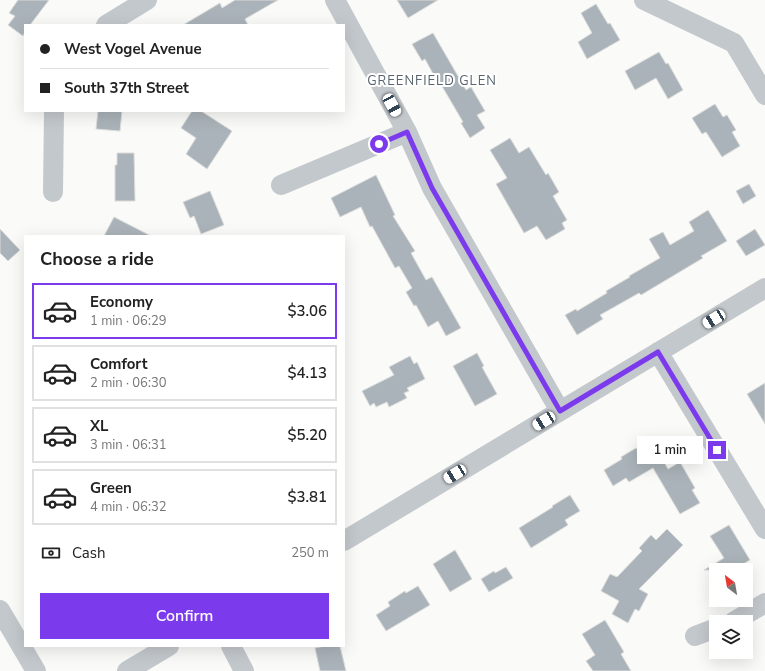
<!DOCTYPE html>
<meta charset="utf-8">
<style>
:root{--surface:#fff;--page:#f2f2f2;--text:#222;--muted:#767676;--line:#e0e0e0;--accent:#7c3aed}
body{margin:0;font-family:"Nunito Sans",sans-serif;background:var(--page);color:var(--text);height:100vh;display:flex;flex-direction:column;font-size:15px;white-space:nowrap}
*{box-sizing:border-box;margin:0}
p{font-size:13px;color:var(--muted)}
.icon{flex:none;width:22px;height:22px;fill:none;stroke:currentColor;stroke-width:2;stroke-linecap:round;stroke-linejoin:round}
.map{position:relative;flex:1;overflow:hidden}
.side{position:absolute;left:24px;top:235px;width:321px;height:412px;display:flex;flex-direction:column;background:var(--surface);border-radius:0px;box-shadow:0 4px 16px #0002}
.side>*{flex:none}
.top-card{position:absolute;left:24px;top:24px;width:321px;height:88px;border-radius:0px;box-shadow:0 4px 16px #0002;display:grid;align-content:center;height:88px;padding:0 16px;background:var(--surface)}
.needle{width:26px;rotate:329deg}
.fabs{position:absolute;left:709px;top:563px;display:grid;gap:8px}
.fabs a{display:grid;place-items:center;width:44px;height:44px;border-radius:0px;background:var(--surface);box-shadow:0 4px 16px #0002;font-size:20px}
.end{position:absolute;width:18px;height:18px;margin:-9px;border:5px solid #7c3aed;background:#fff;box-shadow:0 0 0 2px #fff}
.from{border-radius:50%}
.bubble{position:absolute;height:28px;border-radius:0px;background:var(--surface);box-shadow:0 4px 16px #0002;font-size:13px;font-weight:600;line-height:28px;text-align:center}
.car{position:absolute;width:12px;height:24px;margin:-12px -6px;border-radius:5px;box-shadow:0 0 3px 1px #0007;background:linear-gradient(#fff 24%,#345 0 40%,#fff 0 76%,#345 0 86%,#fff 0)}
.top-card b{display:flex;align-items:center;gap:14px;height:38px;font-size:15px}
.top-card b+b{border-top:1px solid var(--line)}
.top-card i{width:10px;height:10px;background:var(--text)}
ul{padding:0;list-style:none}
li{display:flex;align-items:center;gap:12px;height:56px;margin:0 8px 6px;padding:0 8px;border:2px solid var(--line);border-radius:0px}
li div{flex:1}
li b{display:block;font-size:15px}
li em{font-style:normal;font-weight:600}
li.current{border-color:var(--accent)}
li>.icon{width:36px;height:36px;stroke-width:1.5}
h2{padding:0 16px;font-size:18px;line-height:48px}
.pay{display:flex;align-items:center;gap:10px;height:44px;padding:0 16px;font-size:15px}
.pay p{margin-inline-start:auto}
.button{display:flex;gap:8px;margin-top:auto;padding:8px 16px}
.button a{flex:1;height:46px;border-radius:0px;background:var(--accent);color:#fff;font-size:16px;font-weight:600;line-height:46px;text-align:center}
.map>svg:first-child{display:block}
</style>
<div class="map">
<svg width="765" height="671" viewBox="0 0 765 671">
<rect width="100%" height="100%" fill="#fafaf8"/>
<path fill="#aab3b9" stroke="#dcdcda" d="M18,0h31l-19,25h-5v7l-2,4 -15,-11 7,-9 -6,-3z
M235,0h43l-33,19 3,6h-65l37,-22 2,5z
M397,0h41l-30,18z
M596,4l12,20 2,-1 10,17 -33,19 -9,-17 14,-9 -11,-20z
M433,33l33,57 5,-3 14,24 -8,4 8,13 -15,10 -9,-15 2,-1 -24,-41h-2l-12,-22 -3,2 -10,-17z
M659,52l7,12 2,-1 15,27 -15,9 -12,-21 -21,12 -10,-19z
M715,104l8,13 4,-2 9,15 -4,2 8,14 -18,11 -16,-25 -4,2 -10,-16z
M98,111h24l-2,20 -24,-2z
M192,111h9l31,20 -25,38 -21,-15 10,-16 -15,-10z
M510,138l9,15 10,-6 17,28 2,-2 11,19 -6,4 14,24 -5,3 3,6 -19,11 -9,-14 -13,7 -28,-49 11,-6 -17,-28z
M117,153h17l1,48h-20v-36h2z
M376,175l19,40 -2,1 22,35 -4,2 15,27 6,-3 29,51 -15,8 -8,-15 -10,6 -12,-22 -2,1 -8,-14 6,-4 -13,-22 -4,2 -23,-42 -2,1 -9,-20 -21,10 -9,-19z
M749,184l7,12 -13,8 -7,-13z
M210,191l14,34 -23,9 -7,-18 -4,2 -7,-16z
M708,210l19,31 -26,15 2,2 -62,37 -2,-2 -39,22 3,4 -26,16 -12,-20 11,-6 1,2 30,-18 -1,-2 24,-14 -1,-1 31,-18 -11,-19 14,-7 7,13 24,-14 -5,-9z
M114,217l37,19h-47z
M0,229l20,21 -12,11 -8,-8z
M755,229l10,16 -19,11 -10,-15z
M477,353l7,13 -2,1 15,27 -22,12 -22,-40z
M410,356l4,8 3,-2 8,17 -18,9 2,3 -5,2 3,5 -18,9 -2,-5 -11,5 -2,-4 -4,3 -8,-15 32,-16 -5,-8z
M765,383v41l-18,-30z
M652,441l16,28 12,-7 15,26 -3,2 8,13 -20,11 -27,-46 -24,14 -3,-4 -13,8 -9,-16 18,-11 -1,-2 15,-9 2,2z
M570,495l10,16 -15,9 3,5 -37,23 -12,-20 34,-21 -1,-1z
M729,525l21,35 -17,10h-29l20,-12 -14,-22z
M667,529l16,16 -44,44 9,5 -9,17 -4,-2 -7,14 -16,-9 7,-13 -18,-10 9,-17 7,3 25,-26 -3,-3 12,-13 5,5z
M455,550l17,29 -22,13 -17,-28z
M506,567l7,11 -24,14 -8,-13 13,-8 1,2z
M418,586l12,19 -44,26 -10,-16 14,-9 -2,-4 17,-11 1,2z
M605,620l19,32 -3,2 10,17h-38l-7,-10 9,-6 -13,-21z
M325,646h15l6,25h-26l-5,-23z"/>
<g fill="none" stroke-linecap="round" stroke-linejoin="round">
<path stroke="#c3c8cc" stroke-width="20" d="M335,0l72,132 25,56 128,223
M644,0l90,43 31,52
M106,25l41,-25
M281,185l126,-53
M53,192l1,-81
M658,352l107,177
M344,541l421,-253
M0,610l36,61
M733,622l32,-19
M695,636l21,-8
M231,646l13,25
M127,671l42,-25"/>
</g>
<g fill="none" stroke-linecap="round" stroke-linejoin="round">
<path stroke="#7c3aed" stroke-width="5" d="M379,144l28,-12 25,56 128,223 98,-59 59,98"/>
</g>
<g text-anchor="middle" stroke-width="4" stroke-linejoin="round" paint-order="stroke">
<g font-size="13" letter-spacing="1" fill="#57646e" stroke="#fff">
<text x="432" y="85">GREENFIELD GLEN</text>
</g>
</g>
</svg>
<div class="fabs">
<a><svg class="needle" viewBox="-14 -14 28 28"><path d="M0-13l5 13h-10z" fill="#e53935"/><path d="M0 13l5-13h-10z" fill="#767676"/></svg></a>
<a><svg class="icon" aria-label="layers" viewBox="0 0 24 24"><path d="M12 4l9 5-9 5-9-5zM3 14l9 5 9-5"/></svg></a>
</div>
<i class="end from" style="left:379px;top:144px"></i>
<i class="end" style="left:717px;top:450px"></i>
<div class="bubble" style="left:637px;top:436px;width:66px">1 min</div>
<i class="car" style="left:392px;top:105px;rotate:151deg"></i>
<i class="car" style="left:714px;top:319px;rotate:239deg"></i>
<i class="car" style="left:544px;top:421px;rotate:239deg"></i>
<i class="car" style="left:455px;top:474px;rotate:239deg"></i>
<div class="top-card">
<b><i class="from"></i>West Vogel Avenue</b>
<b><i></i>South 37th Street</b>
</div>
<section class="side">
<h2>Choose a ride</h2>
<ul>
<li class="current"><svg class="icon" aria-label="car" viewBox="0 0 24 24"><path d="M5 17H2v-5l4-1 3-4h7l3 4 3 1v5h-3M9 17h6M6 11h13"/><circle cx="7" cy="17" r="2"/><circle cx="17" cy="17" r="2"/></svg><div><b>Economy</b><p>1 min · 06:29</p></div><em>$3.06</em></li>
<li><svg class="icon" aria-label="car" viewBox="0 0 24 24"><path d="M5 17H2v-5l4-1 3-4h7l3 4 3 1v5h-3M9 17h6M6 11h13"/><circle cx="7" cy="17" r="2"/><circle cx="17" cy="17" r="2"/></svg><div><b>Comfort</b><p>2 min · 06:30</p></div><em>$4.13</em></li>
<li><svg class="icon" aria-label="car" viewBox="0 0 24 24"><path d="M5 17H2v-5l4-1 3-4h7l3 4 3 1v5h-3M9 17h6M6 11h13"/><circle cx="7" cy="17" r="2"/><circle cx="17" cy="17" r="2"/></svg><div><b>XL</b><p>3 min · 06:31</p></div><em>$5.20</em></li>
<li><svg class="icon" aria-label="car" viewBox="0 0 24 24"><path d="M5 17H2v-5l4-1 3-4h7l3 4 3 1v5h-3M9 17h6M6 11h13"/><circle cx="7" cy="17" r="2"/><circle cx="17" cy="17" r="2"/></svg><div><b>Green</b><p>4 min · 06:32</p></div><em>$3.81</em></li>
</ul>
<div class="pay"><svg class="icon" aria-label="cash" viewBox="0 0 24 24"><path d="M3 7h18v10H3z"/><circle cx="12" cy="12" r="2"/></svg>Cash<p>250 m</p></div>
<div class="button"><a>Confirm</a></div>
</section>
</div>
